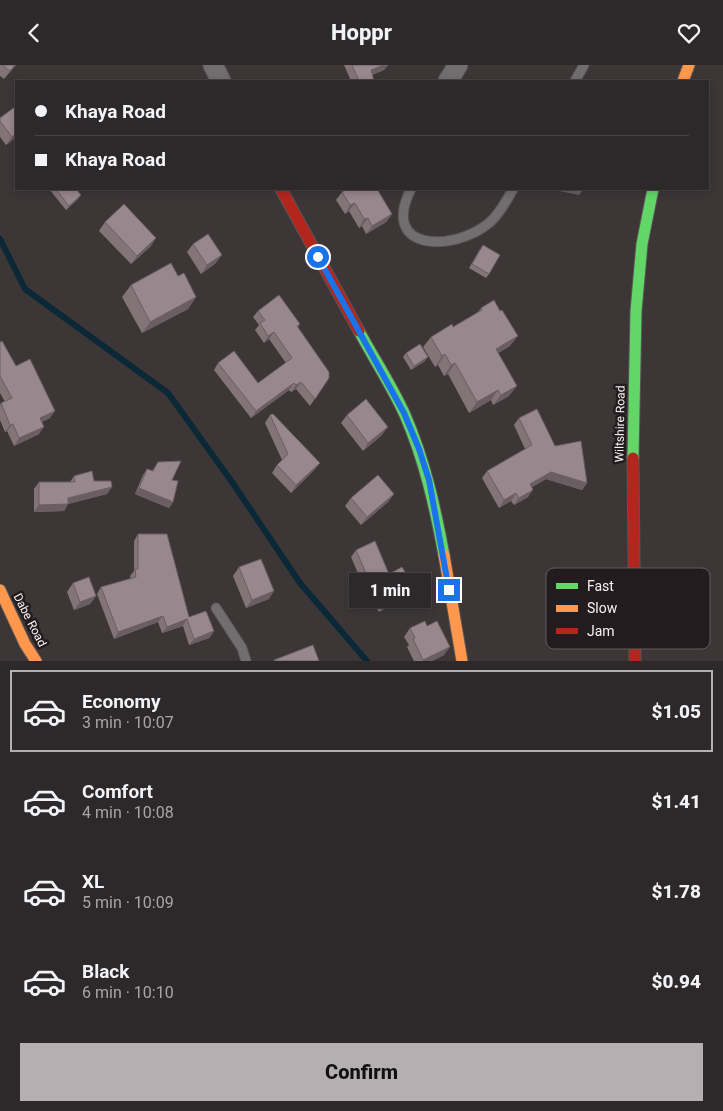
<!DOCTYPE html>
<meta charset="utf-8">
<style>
:root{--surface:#2d2829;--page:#353031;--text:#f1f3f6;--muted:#a7a6a8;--line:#484446;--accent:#b6afb1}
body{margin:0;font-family:Roboto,sans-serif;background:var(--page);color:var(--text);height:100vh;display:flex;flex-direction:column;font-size:19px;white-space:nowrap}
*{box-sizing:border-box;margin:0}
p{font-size:16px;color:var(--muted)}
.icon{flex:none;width:28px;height:28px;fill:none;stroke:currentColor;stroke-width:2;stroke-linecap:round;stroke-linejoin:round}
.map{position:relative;height:596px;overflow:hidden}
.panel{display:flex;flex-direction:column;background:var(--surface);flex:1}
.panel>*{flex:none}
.guide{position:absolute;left:15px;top:15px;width:694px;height:110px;border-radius:0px;box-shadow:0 2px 8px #0003,0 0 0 1px var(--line);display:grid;align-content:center;height:110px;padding:0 20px;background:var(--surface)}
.end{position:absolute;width:22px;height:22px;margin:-11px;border:6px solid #1a73e8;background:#fff;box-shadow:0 0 0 2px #fff}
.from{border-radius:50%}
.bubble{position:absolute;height:35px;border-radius:0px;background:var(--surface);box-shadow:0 2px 8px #0003,0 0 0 1px var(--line);font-size:16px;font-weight:800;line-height:35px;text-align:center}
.guide b{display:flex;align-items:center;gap:18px;height:48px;font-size:19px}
.guide b+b{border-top:1px solid var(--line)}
.guide i{width:12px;height:12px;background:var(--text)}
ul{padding:9px 0 0;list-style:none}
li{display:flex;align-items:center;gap:15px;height:82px;margin:0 10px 8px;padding:0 10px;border:2px solid transparent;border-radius:0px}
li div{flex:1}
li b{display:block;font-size:19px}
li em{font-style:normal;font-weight:800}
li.on{border-color:var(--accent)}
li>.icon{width:45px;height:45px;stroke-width:1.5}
.action{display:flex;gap:10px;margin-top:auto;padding:10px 20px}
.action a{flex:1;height:58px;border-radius:0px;background:var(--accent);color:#111;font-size:20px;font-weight:800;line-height:58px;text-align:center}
header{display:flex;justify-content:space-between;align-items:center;height:65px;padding:0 20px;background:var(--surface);font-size:22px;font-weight:800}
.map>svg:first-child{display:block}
</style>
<header><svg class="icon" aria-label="back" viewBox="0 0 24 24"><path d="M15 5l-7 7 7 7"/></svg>Hoppr<svg class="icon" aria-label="heart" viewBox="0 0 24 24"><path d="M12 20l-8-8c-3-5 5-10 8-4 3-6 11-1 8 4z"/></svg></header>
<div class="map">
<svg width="723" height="596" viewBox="0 0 723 596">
<rect width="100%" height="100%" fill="#3c3637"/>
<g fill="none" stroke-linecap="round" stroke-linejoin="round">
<path stroke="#0b2836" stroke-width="6" d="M0,174l25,50 143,104 64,89 68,101 67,78"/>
<defs>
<path id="lane" d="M575,16l9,-16
M411,124c-32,63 43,63 78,34 10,-8 18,-23 24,-34
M216,543l26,40 4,13"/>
<path id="street" d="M213,0l8,16
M448,16l10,-16"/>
<path id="fast" d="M359,266c15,28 33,55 46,84 20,46 30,92 39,140
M633,393l3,-147 6,-67 11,-55"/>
<path id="slow" d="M683,16l6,-16
M444,490l18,106
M0,525l25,54 11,17"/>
<path id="jam" d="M281,124l78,142
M633,393l2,203"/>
</defs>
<use href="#lane" stroke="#5a5556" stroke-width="11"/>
<use href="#street" stroke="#5a5556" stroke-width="21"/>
<use href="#fast" stroke="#5a5556" stroke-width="13"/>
<use href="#slow" stroke="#5a5556" stroke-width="13"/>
<use href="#jam" stroke="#5a5556" stroke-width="13"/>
<use href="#lane" stroke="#726e6f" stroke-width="9"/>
<use href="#street" stroke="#726e6f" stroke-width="19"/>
<use href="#fast" stroke="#63d668" stroke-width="11"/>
<use href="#slow" stroke="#ff974d" stroke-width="11"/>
<use href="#jam" stroke="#b3261e" stroke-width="11"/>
</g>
<path fill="#837478" d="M0,0h16l-12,14 -4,-3z
M344,0h44l-4,5 -12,5 2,6h-23z
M0,53l16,19 -10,8 -6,-8z
M49,124h27l2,10 -12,11z
M342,127l50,22 -6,8 -20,12 -4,-8 -3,2 -10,-17 -4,3 -9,-14z
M105,157l46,24 -20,18 -32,-33z
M193,179l23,19 -15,11 -14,-22z
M480,184l9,25 -3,4 -17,-10z
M178,211l18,21 -8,12 -46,24 -20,-36 9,-12z
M481,243l29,38 -12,7 11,43 -16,9 -2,-5 -22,13 -21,-39 -4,2 -6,-11 -3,2 -12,-20 8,-10 22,-10 25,-15z
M258,246l42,13 -2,3 31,51 -19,28 -14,-17 -5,3 -2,-2 -38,28 -37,-48 4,-7 40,20 28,-20 -17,-24 -5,4 -9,-13 4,-5 -6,-8z
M0,277l50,76 -8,4 -3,12 -25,12 -7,-15 -2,1 -5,-12v-15l1,-2 4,-1 -5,-9z
M406,288l19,8 -14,9 -8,-13z
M270,350l50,48 -6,7 -23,23 -19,-20 5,-8 5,-5 -17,-37z
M347,350l35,20 -19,16 -22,-28z
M519,353l36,28 32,37 -5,7 -36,-11 -14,8 -4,10 -14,8 -3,-4 -12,7 -17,-30 5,-7 38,-22 -11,-24z
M158,397l14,18 1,22 -4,6 -34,-14 8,-19 4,-6 5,2z
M74,411l38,11 -5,7 -39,10 -4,7 -30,1v-23l5,-7h31z
M394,429l-6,8 -27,23 -16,-19 6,-8z
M138,469l51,83 25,14 -5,7 -20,7 -6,-19 -21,7 -4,-11 -44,17 -17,-45 4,-7 30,-8 -1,-3 4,-5v-30z
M356,485l53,44 -30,18 -16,-27 -12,-28z
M239,502l30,32 -23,9 -13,-32z
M73,518l23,13 -6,8 -16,6 -7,-18z
M553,531l50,18 -23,23 -33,-33z
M427,561l17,29 -12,6h-18l-7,-14 2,-2 -5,-8 6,-9z"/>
<path fill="#6a5e62" d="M15,0h1l-12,14 6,-8z
M384,0h4l-4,5 -18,7 5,-7z
M16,68v4l-10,8 6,-8z
M549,124h35l-5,6z
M81,130l-3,4 -12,11 3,-4z
M355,138l-6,8 -4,3 5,-9z
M392,149l-6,8 -20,12 6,-8z
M368,153l-6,8 -3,2 5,-9z
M156,173l-5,8 -20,18 6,-8z
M222,190l-6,8 -15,11 6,-9z
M196,232l-8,12 -46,24 8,-11z
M274,267l-5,7 -5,4 4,-7z
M518,271l-8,10 -22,13 8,-10z
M445,289l-7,11 -3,2 7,-11z
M428,292l-3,4 -14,9 3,-4z
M455,298l-7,11 -4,2 7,-11z
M301,317l-5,7 -5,3 5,-7z
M294,318l-5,7 -38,28 5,-7z
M517,321l-8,10 -16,9 8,-10z
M498,325l-7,10 -22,13 8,-11z
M55,346l-5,7 -15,7 5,-7z
M13,359l-6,7 -2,1 5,-7z
M44,362l-5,7 -25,12 5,-8z
M388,362l-6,8 -19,16 5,-8z
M320,398l-6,7 -23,23 5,-8z
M551,407l36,11 -5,7 -36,-11 -22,13 6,-8z
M112,422l-5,7 -40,10h1l-4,7 -30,1 5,-7 29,-7z
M139,423l34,14 -4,6 -34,-14z
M533,425l-5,7 -14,8 5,-7z
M516,428l-5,8 -12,7 5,-8z
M394,429l-6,8 -27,23 6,-8z
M414,522l-5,7 -30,18 5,-7z
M274,526l-5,8 -23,9 6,-8z
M96,531l-6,8 -16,6 6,-8z
M608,541l-5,8 -23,23 6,-8z
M163,551l-5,6 -44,17 4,-7z
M187,554l-4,7 -21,7 5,-6z
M214,566l-5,7 -20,7 5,-6z
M450,582l-6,8 -12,6h-9v-1z"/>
<path fill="#98878c" stroke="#6a5e62" d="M2,0h13l-5,6z
M352,0h32l-13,5 3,11h-15z
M16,41v27l-4,4 -12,-16v-3z
M56,124h20l5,6 -12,11z
M347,124h30l15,25 -20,12 -4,-8 -4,1 -9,-16 -5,2 -8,-13z
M124,139l32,34 -19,18 -32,-34z
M208,169l14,21 -15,10 -14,-21z
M483,180l17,10 -11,19 -17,-10z
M171,198l7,13 6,-3 12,24 -46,25 -19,-37z
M279,230l21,29 -3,2 32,46v6l-14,21 -14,-17 -5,3 -2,-2 -38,28 -38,-48 16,-12 24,32 34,-25 -18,-26 -6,4 -8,-13 5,-3 -7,-9z
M494,235l6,11 2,-1 16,26 -22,13 21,37 -16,9 -3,-5 -21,12 -22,-39 -4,2 -6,-11 -3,2 -11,-19 21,-13 1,3 29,-17 -1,-2z
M2,276l14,25 14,-7 25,52 -15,7 4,9 -25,11 -6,-14 -3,1 -9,-22 11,-5 -12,-22v-34z
M420,279l8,13 -14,9 -8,-13z
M366,334l22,28 -20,16 -21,-28z
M537,344l18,37 26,-5 6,42 -36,-11 -21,12 3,6 -14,8 -3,-5 -12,7 -17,-29 45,-26 -13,-27z
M273,349l47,49 -24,22 -19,-20 11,-11 -18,-39z
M181,396l-9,19 6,1 -5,21 -34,-14 8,-19 6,2 5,-9z
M92,406l2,10h17l1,6 -44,11v6l-29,1v-23h36l-1,-6z
M378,410l16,19 -27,23 -16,-19z
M138,469h29l22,83 17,-6 8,20 -20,8 -7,-20 -20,8 -4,-11 -45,16 -17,-45 35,-10 -1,-8h3z
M375,476l14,33 13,-7 12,20 -30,18 -16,-27 -12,-28z
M261,494l13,32 -22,9 -13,-33z
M89,512l7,19 -16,6 -7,-19z
M425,556l2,5 10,-5 13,26 -27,13 -10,-21 2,-1 -5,-10z
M313,580l6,16h-45v-1z"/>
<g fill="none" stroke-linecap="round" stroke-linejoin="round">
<path stroke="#1a73e8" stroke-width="6" d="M318,192l86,156 15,36 10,31 20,110"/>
</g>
<g text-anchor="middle" stroke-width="5" stroke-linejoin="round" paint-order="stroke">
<g font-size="12" fill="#f8f0f2" stroke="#221c1e">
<text transform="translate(620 359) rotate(-89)" y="4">Wiltshire Road</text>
<text transform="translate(30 555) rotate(63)" y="4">Dabe Road</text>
</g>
</g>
<rect x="546" y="503" width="164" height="81" rx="8" fill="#221c1e" stroke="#625c5e" stroke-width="1"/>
<rect x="556" y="518" width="22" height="6" fill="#63d668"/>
<rect x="556" y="540" width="22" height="7" fill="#ff974d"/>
<rect x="556" y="563" width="22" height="6" fill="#b3261e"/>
<g font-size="14" fill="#f8f0f2">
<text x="587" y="526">Fast</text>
<text x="587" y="548">Slow</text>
<text x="587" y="571">Jam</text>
</g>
</svg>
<i class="end from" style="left:318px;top:192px"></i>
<i class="end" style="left:449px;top:525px"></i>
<div class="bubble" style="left:349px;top:508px;width:82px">1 min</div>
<div class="guide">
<b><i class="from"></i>Khaya Road</b>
<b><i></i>Khaya Road</b>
</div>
</div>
<section class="panel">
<ul>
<li class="on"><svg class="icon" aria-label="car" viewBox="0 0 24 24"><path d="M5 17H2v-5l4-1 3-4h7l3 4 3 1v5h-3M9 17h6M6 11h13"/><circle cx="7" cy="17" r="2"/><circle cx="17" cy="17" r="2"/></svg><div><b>Economy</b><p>3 min · 10:07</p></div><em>$1.05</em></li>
<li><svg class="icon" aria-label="car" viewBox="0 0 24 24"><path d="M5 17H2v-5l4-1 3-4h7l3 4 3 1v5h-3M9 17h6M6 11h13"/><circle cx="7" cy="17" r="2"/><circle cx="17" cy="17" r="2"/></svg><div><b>Comfort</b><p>4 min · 10:08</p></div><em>$1.41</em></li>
<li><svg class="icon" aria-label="car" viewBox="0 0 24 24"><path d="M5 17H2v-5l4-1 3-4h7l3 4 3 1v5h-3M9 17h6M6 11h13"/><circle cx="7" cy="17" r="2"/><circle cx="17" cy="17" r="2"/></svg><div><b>XL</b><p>5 min · 10:09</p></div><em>$1.78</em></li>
<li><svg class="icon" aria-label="car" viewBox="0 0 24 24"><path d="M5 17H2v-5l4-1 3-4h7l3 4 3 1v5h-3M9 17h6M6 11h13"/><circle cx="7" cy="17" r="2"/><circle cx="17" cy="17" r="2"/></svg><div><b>Black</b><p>6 min · 10:10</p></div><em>$0.94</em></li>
</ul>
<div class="action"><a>Confirm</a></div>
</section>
